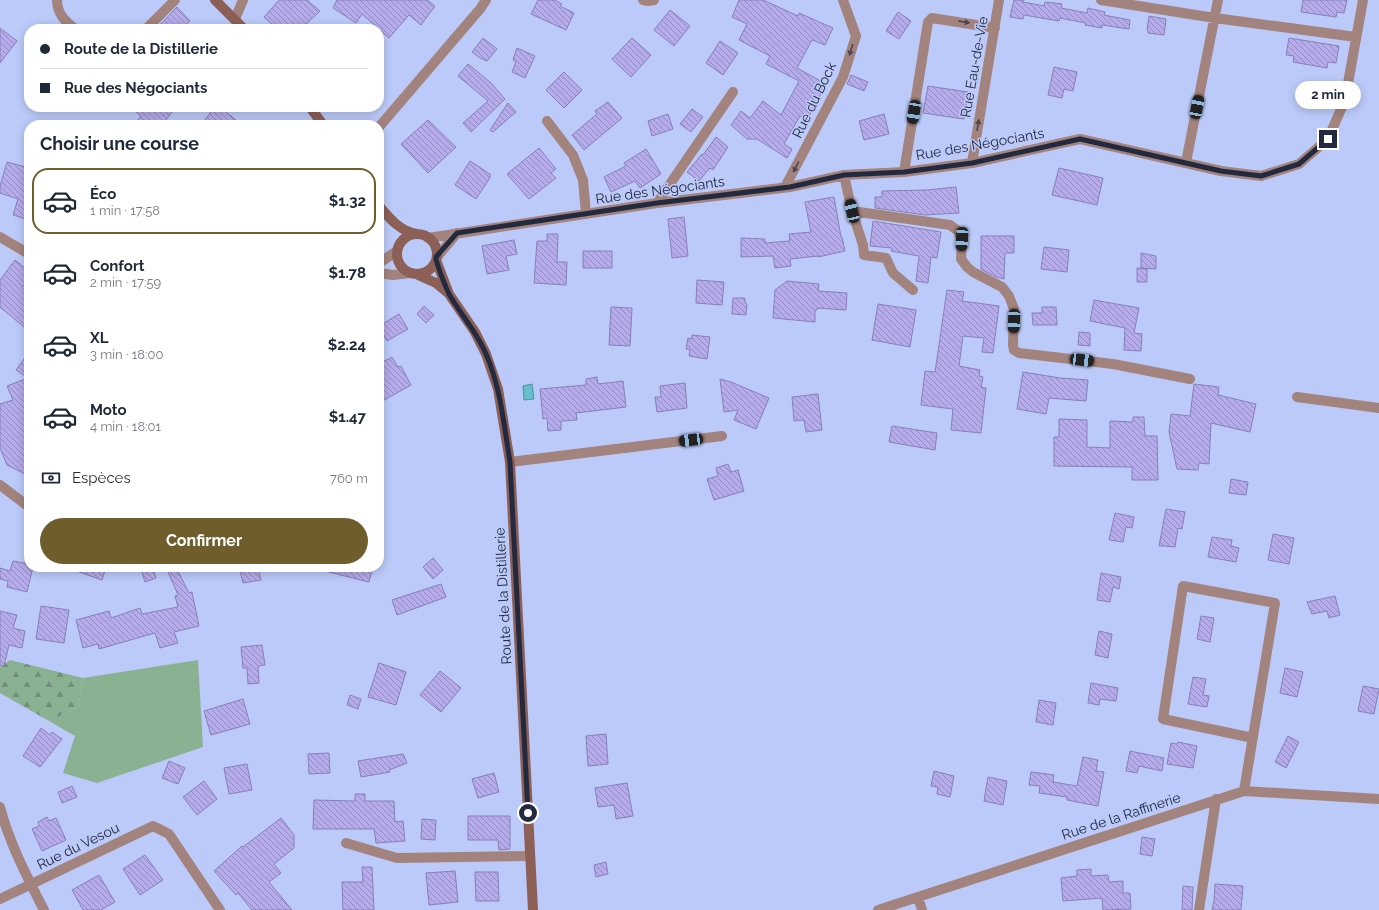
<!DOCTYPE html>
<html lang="fr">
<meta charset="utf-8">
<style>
:root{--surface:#fff;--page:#f2f2f3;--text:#1f2937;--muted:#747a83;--line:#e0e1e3;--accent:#6f5e2c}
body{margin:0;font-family:Raleway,sans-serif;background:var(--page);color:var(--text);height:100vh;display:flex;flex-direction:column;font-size:15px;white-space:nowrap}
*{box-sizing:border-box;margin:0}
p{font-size:13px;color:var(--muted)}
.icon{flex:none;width:22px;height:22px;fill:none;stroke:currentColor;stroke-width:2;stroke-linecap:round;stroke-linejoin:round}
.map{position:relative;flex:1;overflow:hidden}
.sheet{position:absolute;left:24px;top:120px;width:360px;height:452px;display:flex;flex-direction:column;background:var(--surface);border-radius:16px;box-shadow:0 2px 10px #0003}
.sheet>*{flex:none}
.guide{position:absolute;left:24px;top:24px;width:360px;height:88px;border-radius:16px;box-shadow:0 2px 10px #0003;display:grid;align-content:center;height:88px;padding:0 16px;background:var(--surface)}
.end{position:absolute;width:18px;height:18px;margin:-9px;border:5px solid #232a40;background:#fff;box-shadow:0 0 0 2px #fff}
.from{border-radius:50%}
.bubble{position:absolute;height:28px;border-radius:14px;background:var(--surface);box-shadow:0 2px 10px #0003;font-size:13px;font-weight:700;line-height:28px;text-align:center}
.car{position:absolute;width:12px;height:24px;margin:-12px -6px;border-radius:5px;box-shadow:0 0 3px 1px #0007;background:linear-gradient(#222 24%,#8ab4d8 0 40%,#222 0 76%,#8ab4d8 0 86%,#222 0)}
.guide b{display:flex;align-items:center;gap:14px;height:38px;font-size:15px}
.guide b+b{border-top:1px solid var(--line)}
.guide i{width:10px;height:10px;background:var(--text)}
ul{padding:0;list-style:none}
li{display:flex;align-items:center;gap:12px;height:66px;margin:0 8px 6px;padding:0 8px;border:2px solid transparent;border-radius:16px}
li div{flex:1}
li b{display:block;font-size:15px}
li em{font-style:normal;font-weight:700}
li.on{border-color:var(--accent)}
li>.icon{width:36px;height:36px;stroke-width:1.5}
h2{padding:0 16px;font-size:18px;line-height:48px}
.pay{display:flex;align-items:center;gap:10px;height:44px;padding:0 16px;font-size:15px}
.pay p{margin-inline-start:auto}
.action{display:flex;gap:8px;margin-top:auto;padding:8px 16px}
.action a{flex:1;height:46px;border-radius:24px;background:var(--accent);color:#fff;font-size:16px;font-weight:700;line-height:46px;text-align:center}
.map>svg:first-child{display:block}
</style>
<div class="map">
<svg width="1379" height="910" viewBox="0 0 1379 910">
<defs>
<pattern id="forest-firs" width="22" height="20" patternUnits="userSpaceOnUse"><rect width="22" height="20" fill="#8bb193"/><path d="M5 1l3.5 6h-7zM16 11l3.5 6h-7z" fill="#719079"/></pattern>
<pattern id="building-back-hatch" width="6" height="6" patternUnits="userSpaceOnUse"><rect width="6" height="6" fill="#b6aceb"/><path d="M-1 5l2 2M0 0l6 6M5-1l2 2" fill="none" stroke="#948cc0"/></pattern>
</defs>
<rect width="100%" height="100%" fill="#bbcaf9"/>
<path fill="#8bb193" d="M198,660l5,87 -106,36 -34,-10 12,-37 -26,-15 29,-14 5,-29z"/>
<path fill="url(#forest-firs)" d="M10,660l73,18 -5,29 -29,14 -49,-28v-26z"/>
<path fill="#64bece" stroke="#5092a3" d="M532,384l2,15 -10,1 -1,-14z"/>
<path fill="url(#building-back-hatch)" stroke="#887fb8" d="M279,0h28l13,11 -19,18h-24l-13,-12z
M337,0h90l8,6 -14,19 -12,-10 -20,23 -27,-24 -6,9 -23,-15z
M538,0h17l7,4 -2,2 14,7 -8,17 -35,-16z
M739,0h24l35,16 1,-3 34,15 -8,17 -13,-5 -15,28 29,16 -19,36 -7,-4 -16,28 8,5 -5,9 -30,-19h-10l-16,-14 10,-14 9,7 13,-17 18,14 18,-34 -33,-17 4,-8 -31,-16 8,-16 -15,-7z
M1014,0h10l-1,2 21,4 1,-4 17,2 -1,4 26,5 1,-5 17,4 -1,3 26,5 -1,9 -27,-4v3l-17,-3 1,-2 -26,-5 -1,3 -35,-6 -1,4 -13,-2z
M1303,0h44l-3,13 -7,-1 -1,5 -35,-5z
M177,7l13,14 -9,8h-25z
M670,10l20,16 -16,20 -20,-16z
M898,12l13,9 -12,18 -13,-8z
M1149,16l17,3 -2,16 -16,-2v-3h-1z
M0,28l17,13 -17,22z
M483,38l14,11 -10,12 -7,-3 -8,-6z
M632,38l19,17 -20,22 -19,-18z
M1289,38l50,8 -3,17 -8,-1 -1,6 -34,-6 1,-6 -8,-1z
M720,41l18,12 -15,22 -17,-12z
M517,48l18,8 -10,22 -13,-6 4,-10 -3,-2z
M468,64l23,19 14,16 -34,33 -8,-9 25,-22 -30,-25z
M1054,67l23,5 -4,19 -9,-2 -2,9 -14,-3z
M564,72l18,18 -18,18 -18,-18z
M851,75l17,7 -4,9 -17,-7z
M928,86l40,6 -4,27 -41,-6z
M608,102l14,16 -38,32 -12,-15 25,-21 -2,-3z
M508,103l8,9 -23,20 -3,-2z
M130,107h46l-14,18h-18l-6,-5 3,-4z
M215,107h14l-3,5 16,13h-41z
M692,109l11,8 -12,15 -11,-8z
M668,114l5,15 -21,7 -4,-15z
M884,114l5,20 -25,6 -5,-19z
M428,120l28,27 -28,26 -27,-29z
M716,137l12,10 -15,23 -3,-2 -11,13 -12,-9 15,-18 1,1z
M539,148l17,21 -5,4 5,5 -27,21 -22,-25z
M646,149l15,25 -21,14 -5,-7 -24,11 -7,-15 22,-11 -2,-3z
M470,161l20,13v4l-14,21 -21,-14z
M7,162l22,6v52l-16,-5 5,-16 -18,-6v-7z
M1059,168l44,10 -6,27 -45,-10z
M956,187l3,26 -34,2 -50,-7v-11h7v-6l45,-1z
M834,197l7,40h1l3,14 -27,6v-1l-28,3 1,7 -16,2 -2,-12 -32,1v-19l24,1v4l25,-2 -1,-7 22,-2 -6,-30z
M684,217l4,39 -16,2 -4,-39z
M873,221l68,11 -4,26 -6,-1 -3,26 -12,-2 3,-25 -28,-5 1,-3 -22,-2z
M547,234h11l-1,28h10l-1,23 -32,-2 3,-42h10z
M981,236h33v17h-9l-1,26 -8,-2 -15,-8z
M514,240l3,14 -11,2 3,14 -22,4 -5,-28z
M1044,247l25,3 -2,22 -26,-3z
M583,251h29v17h-29z
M1141,253l15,3v13l-15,-1z
M15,260l14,11v7l-7,10 7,6v27l-5,6 -24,-20v-27z
M1137,268l10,1v13h-10z
M697,280l27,2 -2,23 -26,-2z
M787,281l32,3 -1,7 29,2 -1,17 -29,-2v2h-2v12l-42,-4 2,-28z
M947,290l17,2 -2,9 37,5 -6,47 -11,-1 2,-14 -21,-2 -4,30 21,4 -1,6 4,1 -2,10 5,1 -5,45 -30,-3 2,-21 -32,-4 4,-34 10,1z
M733,298h12v5l2,1 -1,11 -14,-1z
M1094,300l45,8 -5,25 8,1 -1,17 -17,-1 1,-22 -35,-7z
M878,304l38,6 -6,37 -38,-7z
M424,306l10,9 -8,8 -9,-9z
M611,307l21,1 -2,38 -21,-1z
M1042,307h14l1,18h-24l-1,-12h10z
M399,314l9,15 -21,12 -8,-15z
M1079,332l11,1v13l-12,-1z
M692,335l18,2 -3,22 -18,-3 1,-6 -4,-1 2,-11 4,1z
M29,352v124l-22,-11 -7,-17v-44l13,-4 -6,-14 21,-8 -12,-8z
M392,357l6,10 3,-1 10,19 -32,18v-39z
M1023,372l37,6 28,2 -2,21 -37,-3 -3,16 -29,-5z
M597,377l1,7 25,-3 3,26 -50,6 1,7 -16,1v9l-13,1 -1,-13 -4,1 -3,-30 46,-4v-6z
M720,379l11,3 38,16 -13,31 -22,-9 4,-10 -14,2z
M685,383l2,25 -30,4 -2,-15h6l-1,-11z
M1194,384l25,3 -1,8 38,9 -6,28 -39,-9 -2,41 -10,-1 -1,7 -21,-1 -8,-37 2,-18 19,2z
M818,394l4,36 -16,2 -2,-12 -10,1 -2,-24z
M1133,417h11l1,19h12l1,44h-26v-13l-78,-1v-29h5v-18l28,1v27l23,1v-27l23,1z
M892,426l45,7 -2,17 -46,-8z
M728,464l3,8 7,-2 6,21 -30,9 -7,-21 11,-3 -2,-8z
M1231,479l17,3 -2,13 -17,-2z
M1166,509l19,3 -3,17 -4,-1 -3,19 -10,-1h-6z
M1115,513l19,4 -2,11 -6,-1 -3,15 -14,-2z
M1273,534l21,4 -5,26 -21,-4z
M1212,537l20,3 -1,6 8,2 -3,14 -28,-5z
M433,558l10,12 -10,9 -10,-12z
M13,561l16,3v3h4l-6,25 -20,-5 1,-6 -8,-2v-11l10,3z
M71,567h35l-4,13 -31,-11z
M166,567h10l13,26 3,-1 7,34 -25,6 4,11 -18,5 -5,-15 -56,16 -1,-5 -15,4 -7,-28 33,-9 2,7 29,-10 2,6 36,-7 -3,-11 3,-1z
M239,567h19l3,13 -18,3z
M325,567h48l-4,15 -44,-11z
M153,569l3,9 -11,4 -3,-10z
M1101,573l20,4 -2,12 -6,-2 -3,15 -13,-2z
M441,584l5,13 -49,18 -5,-15z
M1335,596l5,19 -11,3 -2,-7 -15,3 -5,-12z
M41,606l28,4 -5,33 -28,-4z
M0,611l17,4 -4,13 12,3 -3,17 -13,-3 -5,21 -4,-1z
M1201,616l13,2 -4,24 -13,-3z
M1099,631l13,3 -4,24 -13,-3z
M262,645l3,20 -7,1 1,17 -11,1 -1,-16h-4l-2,-21z
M379,663l27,9 -10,33 -28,-8z
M1285,668l18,4 -6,25 -17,-4z
M440,671l21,17 -20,24 -21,-17z
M1193,677l13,2 -3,16 6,1 -2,11 -19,-3z
M1091,683l27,5 -2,13 -16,-2 -1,6 -11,-2z
M1363,686l16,3 -5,25 -16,-3z
M350,695l11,4 -3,10 -11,-4z
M243,699l7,25 -39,11 -7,-24z
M1039,700l17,3 -3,22 -17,-3z
M41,728l9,7 2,-3 10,7 -22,28 -17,-11z
M606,734l2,30 -20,2 -2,-30z
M1288,736l11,6 -13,26 -11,-6z
M1178,742l19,4 -4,22 -26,-4 4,-21 6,1z
M1130,751l34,7 -2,13 -23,-5 -2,7 -11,-2z
M329,753l1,20 -21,1 -1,-20z
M403,754l4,9 -18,7 1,2 -29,5 -3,-16z
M1083,757l15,3 -2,11 8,1 -6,34 -31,-6v-3l-28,-4 1,-7 -11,-1 2,-13 23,3 -1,7 24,4z
M169,761l16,7 -7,16 -16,-6z
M247,764l5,26 -23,4 -5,-26z
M934,771l20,5 -4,21 -13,-3 1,-7 -7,-1z
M494,773l5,19 -21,6 -6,-19z
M988,777l19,4 -4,24 -19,-4z
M204,781l13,18 -20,16 -14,-18z
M627,783l6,33 -17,3 -2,-14 -16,2 -3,-19z
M72,786l5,11 -15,6 -4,-11z
M355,794h10v7h29l1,21 8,-1 2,20 -29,2 -2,-14h-61l1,-29 41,1z
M468,816h42v33l-11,1 -1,-10h-30z
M47,817l2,4 7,-3 10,22 -24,11 -10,-22 7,-3 -1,-4z
M281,818l13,17v13l-20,16 7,9 -12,9 23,28h-40l-14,-17 -2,2 -22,-24 28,-25 1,1z
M422,819l14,1 -1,20 -14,-1z
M1142,837l13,2 -3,17 -12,-2z
M145,855l18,25 -23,15 -17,-26z
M606,862l2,12 -12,3 -2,-12z
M362,867h10l2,43h-31l-1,-28h21z
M1091,869v7l17,-1 1,7 14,-1v12h7l1,16 -28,1 -1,-12 -39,3 -2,-23 16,-2v-6z
M455,871l3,31 -29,3 -3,-32z
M475,872h23l1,29h-23z
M99,875l16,27 -14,8h-18l-11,-20z
M1215,884l28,2 -2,24h-29l2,-9z
M1183,886l10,1 -1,23h-10z"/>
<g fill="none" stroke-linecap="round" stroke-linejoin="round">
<path stroke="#a3837d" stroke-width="10" d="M57,0c0,14 8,21 18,29
M643,0l5,1 6,-1
M1101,0l114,18 141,19
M235,19l8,-19
M146,29l29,-29
M547,121l26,34 10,25 3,34
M379,127l101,-118 6,-9
M1186,162l32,-162
M972,163l27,-163
M904,172l24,-150 4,-4 63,10
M844,175l8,36 11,34 1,10 22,3 7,15 20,17
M785,187l58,-110 13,-41 -13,-36
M657,203l76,-111
M852,211l98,14 8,6 4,8 -1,20 6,8 6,5 29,15 7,9 5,13 -1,36 1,5 5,3 94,11 77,15
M0,237l29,17
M428,238l229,-35 133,-16 54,-12 60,-3 68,-9 108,-24 141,32 40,5 38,-12 29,-25 17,-39 18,-100
M437,257l20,-24
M379,263l18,-12
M379,273l14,2 17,-2
M1297,397l82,11
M510,462l212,-26
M0,485l29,22
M1244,791l31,-188 -92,-17 -20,133 90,19
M0,807c9,35 27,70 44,103
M346,843l51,15 133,-2
M918,897l4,13
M0,899l153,-73 16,8 51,76
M878,910l366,-119 135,8
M1199,910l17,-111"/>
<path stroke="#8c6057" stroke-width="10" d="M215,0l29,29
M310,107l13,18
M379,206c10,12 22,26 38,28
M397 254a20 20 0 1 1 40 0a20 20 0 1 1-40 0Z
M436,260l13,34 26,38 11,22 12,35 12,73 23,448
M416,274l20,9 12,10"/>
</g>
<defs><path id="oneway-solid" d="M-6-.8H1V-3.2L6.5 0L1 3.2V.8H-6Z"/></defs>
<g fill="#494552">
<use href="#oneway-solid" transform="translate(964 22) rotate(9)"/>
<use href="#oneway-solid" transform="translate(851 50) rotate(107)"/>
<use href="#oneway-solid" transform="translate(978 125) rotate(-80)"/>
<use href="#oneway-solid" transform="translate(796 167) rotate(118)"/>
</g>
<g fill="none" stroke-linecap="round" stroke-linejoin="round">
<path stroke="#232a40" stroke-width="5" d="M528,813l-18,-351c-6,-36 -9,-74 -24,-108 -9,-22 -25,-39 -37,-60 -5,-10 -9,-22 -13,-34v-3l21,-24 200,-30 133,-16 54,-12 60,-3 68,-9 108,-24 141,32 40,5 38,-12 29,-25"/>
</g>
<g text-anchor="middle" stroke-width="3" stroke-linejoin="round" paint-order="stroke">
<g font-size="14" fill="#232a40" stroke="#bbcaf9">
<text transform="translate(974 67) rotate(-80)" y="5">Rue Eau-de-Vie</text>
<text transform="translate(814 100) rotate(-64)" y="5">Rue du Bock</text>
<text transform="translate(980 144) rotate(-10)" y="5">Rue des Négociants</text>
<text transform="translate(660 190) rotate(-8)" y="5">Rue des Négociants</text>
<text transform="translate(503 596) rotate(-93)" y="5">Route de la Distillerie</text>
<text transform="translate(1121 816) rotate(-18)" y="5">Rue de la Raffinerie</text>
<text transform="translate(78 846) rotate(-26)" y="5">Rue du Vesou</text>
</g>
</g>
</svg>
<i class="end from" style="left:528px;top:813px"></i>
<i class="end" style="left:1328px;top:139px"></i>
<div class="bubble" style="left:1295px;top:81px;width:66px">2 min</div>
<i class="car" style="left:1197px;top:107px;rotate:11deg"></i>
<i class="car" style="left:914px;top:112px;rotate:189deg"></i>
<i class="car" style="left:852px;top:211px;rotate:347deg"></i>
<i class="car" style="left:962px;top:239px;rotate:183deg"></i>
<i class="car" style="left:1014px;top:321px;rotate:182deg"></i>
<i class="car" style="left:1082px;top:360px;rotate:97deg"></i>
<i class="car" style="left:691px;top:440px;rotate:263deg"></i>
<div class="guide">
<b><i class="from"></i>Route de la Distillerie</b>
<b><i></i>Rue des Négociants</b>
</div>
<section class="sheet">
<h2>Choisir une course</h2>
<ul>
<li class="on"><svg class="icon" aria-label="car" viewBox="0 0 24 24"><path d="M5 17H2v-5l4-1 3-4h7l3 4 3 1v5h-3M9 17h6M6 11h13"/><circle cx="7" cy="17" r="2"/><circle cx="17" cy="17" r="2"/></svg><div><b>Éco</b><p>1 min · 17:58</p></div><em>$1.32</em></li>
<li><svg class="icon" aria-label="car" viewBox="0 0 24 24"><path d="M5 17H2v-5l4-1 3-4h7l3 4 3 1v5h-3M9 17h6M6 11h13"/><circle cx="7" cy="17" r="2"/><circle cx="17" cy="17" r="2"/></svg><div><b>Confort</b><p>2 min · 17:59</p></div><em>$1.78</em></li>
<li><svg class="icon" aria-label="car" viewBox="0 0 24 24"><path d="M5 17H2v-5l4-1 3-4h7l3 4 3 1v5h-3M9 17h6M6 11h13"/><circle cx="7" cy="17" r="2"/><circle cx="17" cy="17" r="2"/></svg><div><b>XL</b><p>3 min · 18:00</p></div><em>$2.24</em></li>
<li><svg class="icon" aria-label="car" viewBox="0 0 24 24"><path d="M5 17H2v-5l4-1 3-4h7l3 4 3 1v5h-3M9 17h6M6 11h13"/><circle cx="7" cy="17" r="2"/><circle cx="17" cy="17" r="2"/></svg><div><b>Moto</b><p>4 min · 18:01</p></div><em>$1.47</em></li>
</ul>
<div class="pay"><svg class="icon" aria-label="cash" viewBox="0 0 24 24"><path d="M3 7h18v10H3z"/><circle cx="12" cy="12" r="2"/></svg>Espèces<p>760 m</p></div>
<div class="action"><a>Confirmer</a></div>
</section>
</div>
